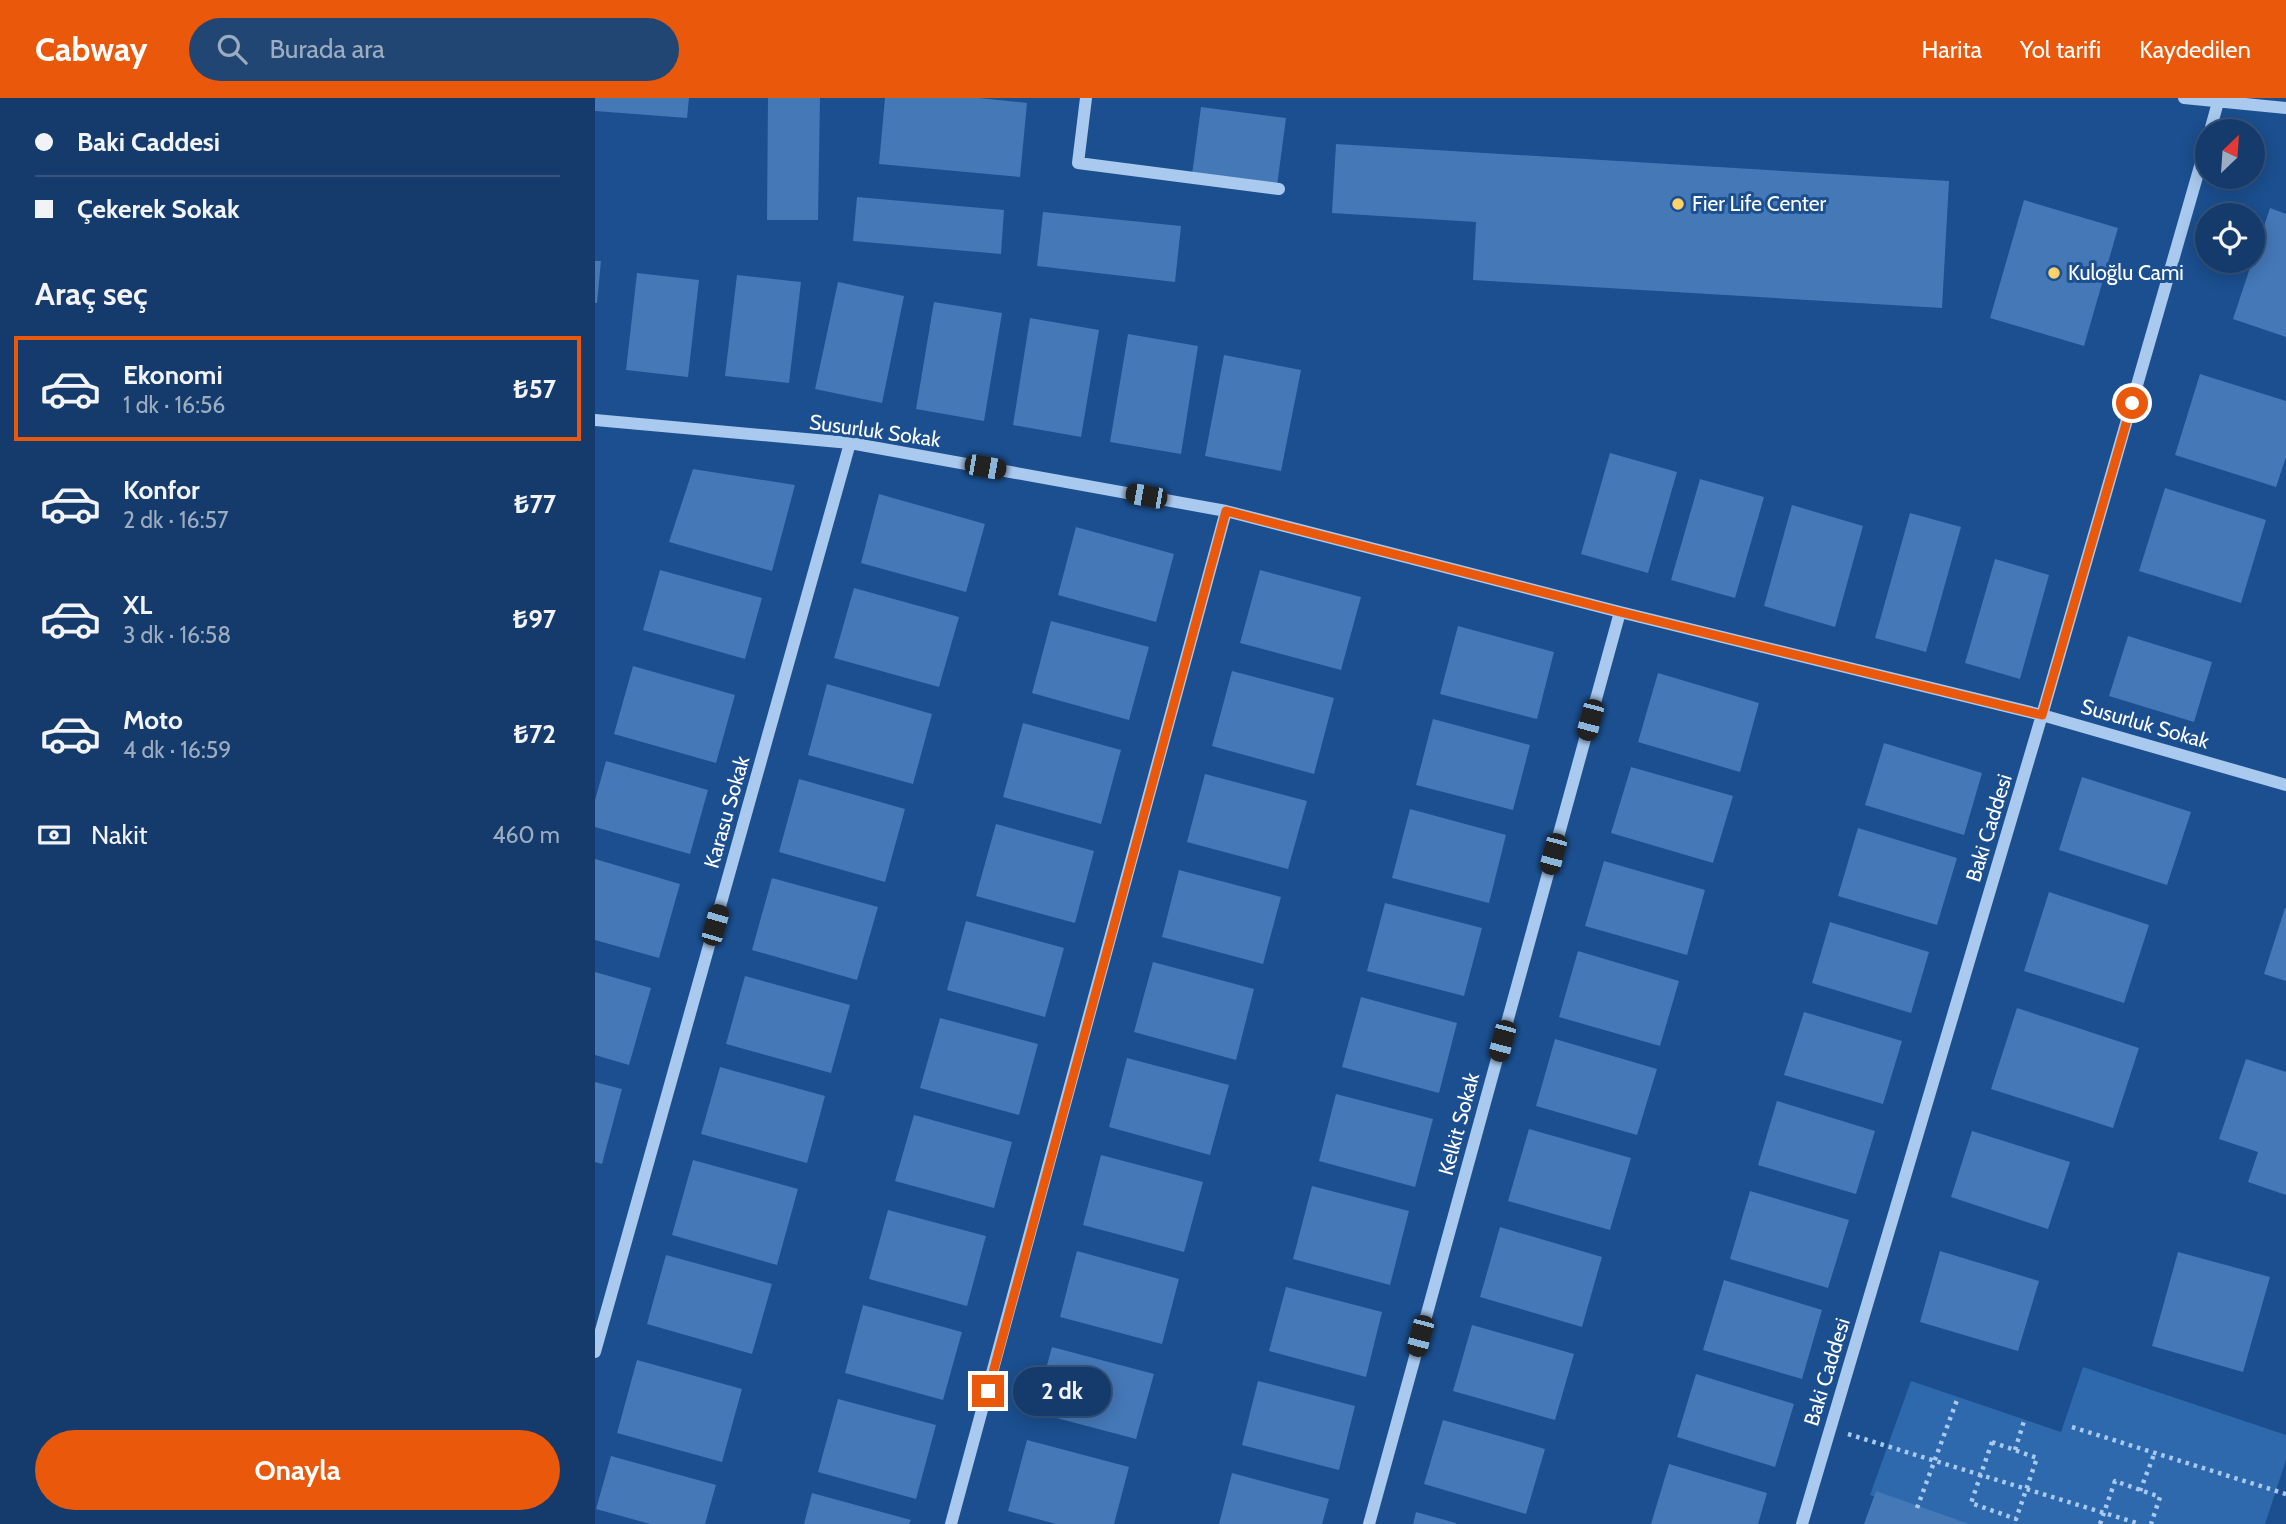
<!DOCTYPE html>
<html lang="tr">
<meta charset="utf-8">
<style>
:root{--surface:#143b6b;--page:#214673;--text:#f1f3f6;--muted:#9dadc1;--line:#33557e;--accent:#ea580c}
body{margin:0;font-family:Cabin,sans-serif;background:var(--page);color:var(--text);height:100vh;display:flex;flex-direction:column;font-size:26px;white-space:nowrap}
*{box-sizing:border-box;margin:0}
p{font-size:23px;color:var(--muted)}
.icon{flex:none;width:38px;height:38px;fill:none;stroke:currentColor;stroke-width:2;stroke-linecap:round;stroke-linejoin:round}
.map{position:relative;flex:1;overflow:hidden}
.details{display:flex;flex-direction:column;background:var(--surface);width:595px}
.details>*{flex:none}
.guide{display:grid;align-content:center;height:154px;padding:0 35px;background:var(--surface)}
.needle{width:46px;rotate:25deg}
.tools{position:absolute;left:1600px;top:21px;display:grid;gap:14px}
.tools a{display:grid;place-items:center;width:70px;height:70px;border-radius:50%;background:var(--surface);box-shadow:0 4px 18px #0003,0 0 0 2px var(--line);font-size:35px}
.end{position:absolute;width:32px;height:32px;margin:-16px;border:9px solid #ea580c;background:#fff;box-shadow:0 0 0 4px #fff}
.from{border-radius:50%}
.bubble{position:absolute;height:49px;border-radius:24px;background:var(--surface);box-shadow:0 4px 18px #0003,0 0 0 2px var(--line);font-size:23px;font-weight:700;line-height:49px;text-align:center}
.car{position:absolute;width:21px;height:42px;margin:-21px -10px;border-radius:9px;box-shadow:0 0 5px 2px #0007;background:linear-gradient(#222 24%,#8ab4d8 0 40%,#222 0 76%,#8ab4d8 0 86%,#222 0)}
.guide b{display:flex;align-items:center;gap:24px;height:66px;font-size:26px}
.guide b+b{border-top:2px solid var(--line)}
.guide i{width:18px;height:18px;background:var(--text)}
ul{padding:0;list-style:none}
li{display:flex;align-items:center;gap:21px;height:105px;margin:0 14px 10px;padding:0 21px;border:4px solid transparent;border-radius:0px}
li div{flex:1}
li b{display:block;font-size:26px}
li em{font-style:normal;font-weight:700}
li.current{border-color:var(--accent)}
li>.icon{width:63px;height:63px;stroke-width:1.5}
h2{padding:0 35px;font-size:32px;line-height:84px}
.pay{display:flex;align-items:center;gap:18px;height:77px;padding:0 35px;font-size:26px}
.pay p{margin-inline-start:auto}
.button{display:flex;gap:14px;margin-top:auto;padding:14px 35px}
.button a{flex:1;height:80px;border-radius:42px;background:var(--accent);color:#fff;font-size:28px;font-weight:700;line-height:80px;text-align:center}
header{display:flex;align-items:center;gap:42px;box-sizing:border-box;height:98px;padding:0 35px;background:var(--accent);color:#fff}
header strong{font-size:33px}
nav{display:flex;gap:38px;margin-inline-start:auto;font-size:24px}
.search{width:490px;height:63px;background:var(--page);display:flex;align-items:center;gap:18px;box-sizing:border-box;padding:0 24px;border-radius:38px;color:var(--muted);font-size:26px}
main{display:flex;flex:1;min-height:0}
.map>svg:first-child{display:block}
</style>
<header>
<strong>Cabway</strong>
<div class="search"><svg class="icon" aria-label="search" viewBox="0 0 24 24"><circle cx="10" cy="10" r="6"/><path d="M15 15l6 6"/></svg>Burada ara</div>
<nav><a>Harita</a><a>Yol tarifi</a><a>Kaydedilen</a></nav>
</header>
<main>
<section class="details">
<div class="guide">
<b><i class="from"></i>Baki Caddesi</b>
<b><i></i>Çekerek Sokak</b>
</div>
<h2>Araç seç</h2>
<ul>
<li class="current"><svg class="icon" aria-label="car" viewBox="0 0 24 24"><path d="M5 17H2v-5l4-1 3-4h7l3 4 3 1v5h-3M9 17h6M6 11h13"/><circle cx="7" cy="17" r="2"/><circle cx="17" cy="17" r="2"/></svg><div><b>Ekonomi</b><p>1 dk · 16:56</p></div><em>₺57</em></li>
<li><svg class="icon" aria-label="car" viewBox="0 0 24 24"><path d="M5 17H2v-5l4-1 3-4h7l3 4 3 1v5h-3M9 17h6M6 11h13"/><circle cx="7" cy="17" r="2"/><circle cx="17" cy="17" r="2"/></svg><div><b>Konfor</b><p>2 dk · 16:57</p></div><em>₺77</em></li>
<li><svg class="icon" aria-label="car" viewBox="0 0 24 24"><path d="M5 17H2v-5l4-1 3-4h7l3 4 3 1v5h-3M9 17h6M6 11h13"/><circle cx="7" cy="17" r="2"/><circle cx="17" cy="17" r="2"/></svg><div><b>XL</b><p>3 dk · 16:58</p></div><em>₺97</em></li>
<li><svg class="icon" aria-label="car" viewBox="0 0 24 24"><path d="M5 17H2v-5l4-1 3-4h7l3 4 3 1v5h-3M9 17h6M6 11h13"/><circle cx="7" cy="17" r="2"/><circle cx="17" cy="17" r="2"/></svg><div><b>Moto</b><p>4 dk · 16:59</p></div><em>₺72</em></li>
</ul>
<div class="pay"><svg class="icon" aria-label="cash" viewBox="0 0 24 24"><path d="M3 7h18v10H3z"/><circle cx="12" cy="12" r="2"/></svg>Nakit<p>460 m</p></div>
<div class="button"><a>Onayla</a></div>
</section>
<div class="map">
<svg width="1691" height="1426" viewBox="0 0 1691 1426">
<rect width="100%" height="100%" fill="#1b4f8f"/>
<path fill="#2e69ad" d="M1488,1269l203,68v25l-21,64h-310l-85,-29 41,-114 150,51z"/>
<path fill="#4478b7" d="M0,0h94l-2,20 -92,-7z
M173,0h52l-2,122h-51z
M290,0h94l48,5 -7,74 -141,-13z
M606,9l85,11 -9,68 -85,-11z
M741,46l613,37 -7,127 -469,-28 3,-58 -144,-9z
M262,99l147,13 -3,44 -148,-13z
M1429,102l94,28 -34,118 -94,-28z
M1675,110l16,6v123l-53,-18z
M448,114l138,14 -6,56 -138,-16z
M0,163h6l-4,42h-2z
M42,175l62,7 -11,97 -62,-7z
M142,177l64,7 -12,101 -64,-7z
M243,184l66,14 -22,107 -67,-14z
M339,204l68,11 -18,108 -68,-12z
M435,220l69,12 -18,107 -68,-12z
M533,236l70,12 -17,108 -71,-12z
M629,257l77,15 -20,101 -76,-15z
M1605,276l86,27v56l-10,30 -101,-32z
M1015,355l67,19 -29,101 -67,-19z
M98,371l102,16 -23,86 -103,-29z
M1105,381l64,18 -29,101 -64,-18z
M1570,390l101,32 -25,83 -102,-32z
M284,396l106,30 -19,68 -105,-29z
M1197,407l71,21 -28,101 -71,-21z
M1315,415l51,14 -35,125 -51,-14z
M481,429l98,27 -18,68 -98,-27z
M1400,461l54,16 -29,104 -55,-16z
M65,472l102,28 -17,61 -102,-29z
M665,472l101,27 -20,73 -101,-27z
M259,490l105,29 -20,70 -105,-29z
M456,523l98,26 -20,73 -97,-27z
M863,528l96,26 -17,67 -97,-25z
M1533,538l84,26 -18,60 -85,-26z
M38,568l102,29 -19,68 -102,-29z
M637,573l102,27 -20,76 -102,-28z
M1063,575l101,30 -19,69 -102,-30z
M232,586l105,30 -19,70 -105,-29z
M838,621l97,26 -17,65 -97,-25z
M428,625l98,27 -20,74 -98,-27z
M1289,645l98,30 -18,62 -99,-30z
M11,663l102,29 -18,64 -95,-27v-27z
M1036,669l102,29 -20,67 -102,-30z
M610,676l102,27 -19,68 -101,-27z
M1487,679l109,35 -24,73 -108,-35z
M204,681l106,30 -20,73 -106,-30z
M815,711l96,26 -17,68 -97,-25z
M401,726l98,27 -19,72 -99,-27z
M1263,730l99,30 -20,67 -99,-29z
M0,761l85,25 -21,74 -64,-18z
M1009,763l101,29 -18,65 -102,-29z
M584,772l102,27 -18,67 -101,-27z
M177,780l106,29 -21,73 -105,-30z
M1454,794l100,33 -25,78 -100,-32z
M790,805l97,25 -18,68 -97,-25z
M1690,810h1v73l-22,-7z
M371,823l98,27 -19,69 -98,-27z
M1235,824l99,30 -18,61 -99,-30z
M983,853l101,30 -19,65 -101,-29z
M558,864l101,27 -18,71 -102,-28z
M0,874l56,16 -22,77 -34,-10z
M150,878l105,29 -19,68 -105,-29z
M766,899l96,26 -18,70 -97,-26z
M1422,910l122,40 -26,80 -122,-39z
M1209,914l98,29 -19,63 -99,-29z
M345,920l98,26 -19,71 -99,-27z
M960,941l102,30 -20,66 -101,-29z
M532,960l102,27 -19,70 -101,-28z
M1651,961l40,13v123l-38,-13 10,-30 -39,-13z
M125,969l105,29 -18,67 -106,-29z
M0,984l27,7 -20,75 -7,-2z
M741,996l97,25 -18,68 -96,-26z
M1182,1003l98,30 -19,63 -98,-29z
M319,1017l98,27 -18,66 -99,-27z
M934,1031l102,29 -21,72 -102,-29z
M1377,1033l98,31 -22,67 -97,-32z
M506,1057l102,27 -19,70 -101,-27z
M98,1062l105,29 -21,76 -105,-30z
M717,1088l97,25 -19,74 -97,-26z
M1155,1093l99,29 -21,68 -98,-29z
M293,1112l98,26 -19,70 -98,-27z
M905,1129l102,30 -20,70 -102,-30z
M482,1153l102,28 -17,65 -102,-27z
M1345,1153l99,30 -21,70 -98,-29z
M1583,1154l92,25 -27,95 -91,-26z
M71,1157l106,29 -20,70 -105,-30z
M1129,1182l98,30 -20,69 -99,-29z
M691,1189l96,25 -16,65 -97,-26z
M268,1207l99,27 -19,68 -98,-27z
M877,1227l102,29 -19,66 -102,-29z
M457,1249l102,27 -18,65 -102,-27z
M42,1262l105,29 -20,73 -105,-29z
M1101,1276l98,30 -19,63 -98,-30z
M663,1283l97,25 -16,64 -97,-25z
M243,1301l98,26 -20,74 -98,-27z
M848,1322l102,29 -19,65 -102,-30z
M432,1342l102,27 -15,57h-58l-48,-13z
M16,1358l105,29 -11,39h-55l-54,-15z
M1074,1366l98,29 -9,31h-107z
M637,1375l97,26 -7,25h-103z
M1281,1393l93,33h-105z
M217,1395l99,27 -2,4h-105z
M821,1414l40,11v1h-43z"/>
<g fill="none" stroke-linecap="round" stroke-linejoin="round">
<path stroke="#a9c9ee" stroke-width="4.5" stroke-dasharray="3.5 5" stroke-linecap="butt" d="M1477,1329l214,67
M1253,1336l292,90
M1397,1344l45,16 -21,61 -45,-16z
M1420,1352l9,-29
M1545,1393l15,-39
M1322,1410l40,-108
M1505,1426l15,-43 45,16 -9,27"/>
<path stroke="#a9c9ee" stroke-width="12" d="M491,0l-8,65 201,26
M1589,0l102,10
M1615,33l8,-29
M0,322l255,23 376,68 394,101 422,103 244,70
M0,1254l255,-909
M356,1426l275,-1013
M774,1426l251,-912
M1207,1426l240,-809 165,-573"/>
</g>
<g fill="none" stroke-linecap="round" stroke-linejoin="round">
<path stroke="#ea580c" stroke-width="9" d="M393,1293l238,-880 394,101 422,103 90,-312"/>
</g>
<g fill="#ffd166" stroke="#1b4f8f" stroke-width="2.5">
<circle cx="1083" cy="106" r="7"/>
<circle cx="1459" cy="175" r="7"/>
</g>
<g text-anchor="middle" stroke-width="6" stroke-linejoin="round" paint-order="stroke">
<g font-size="21" fill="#fff" stroke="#1b4f8f" text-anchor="start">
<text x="1097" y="113">Fier Life Center</text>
<text x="1473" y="182">Kuloğlu Cami</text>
</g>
<g font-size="21" fill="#fff" stroke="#1b4f8f">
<text transform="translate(280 333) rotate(8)" y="7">Susurluk Sokak</text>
<text transform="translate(1550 626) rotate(16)" y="7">Susurluk Sokak</text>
<text transform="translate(132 714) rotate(-74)" y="7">Karasu Sokak</text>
<text transform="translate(1394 730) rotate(-73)" y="7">Baki Caddesi</text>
<text transform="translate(864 1026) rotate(-75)" y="7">Kelkit Sokak</text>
<text transform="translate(1232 1274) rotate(-73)" y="7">Baki Caddesi</text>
</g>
</g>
</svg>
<div class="tools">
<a><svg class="needle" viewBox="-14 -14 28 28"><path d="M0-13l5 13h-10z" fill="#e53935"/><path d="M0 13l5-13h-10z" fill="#9dadc1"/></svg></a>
<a><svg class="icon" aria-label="locate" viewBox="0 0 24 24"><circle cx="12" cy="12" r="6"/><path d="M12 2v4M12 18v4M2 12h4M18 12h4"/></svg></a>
</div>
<i class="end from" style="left:1537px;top:305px"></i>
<i class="end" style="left:393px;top:1293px"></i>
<div class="bubble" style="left:418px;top:1269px;width:98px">2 dk</div>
<i class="car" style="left:390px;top:369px;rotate:100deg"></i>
<i class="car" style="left:551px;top:398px;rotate:280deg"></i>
<i class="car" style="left:995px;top:622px;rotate:195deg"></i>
<i class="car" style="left:958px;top:756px;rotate:195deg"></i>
<i class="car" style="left:120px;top:827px;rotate:16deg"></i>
<i class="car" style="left:907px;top:943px;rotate:195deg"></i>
<i class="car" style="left:825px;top:1238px;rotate:195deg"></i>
</div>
</main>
